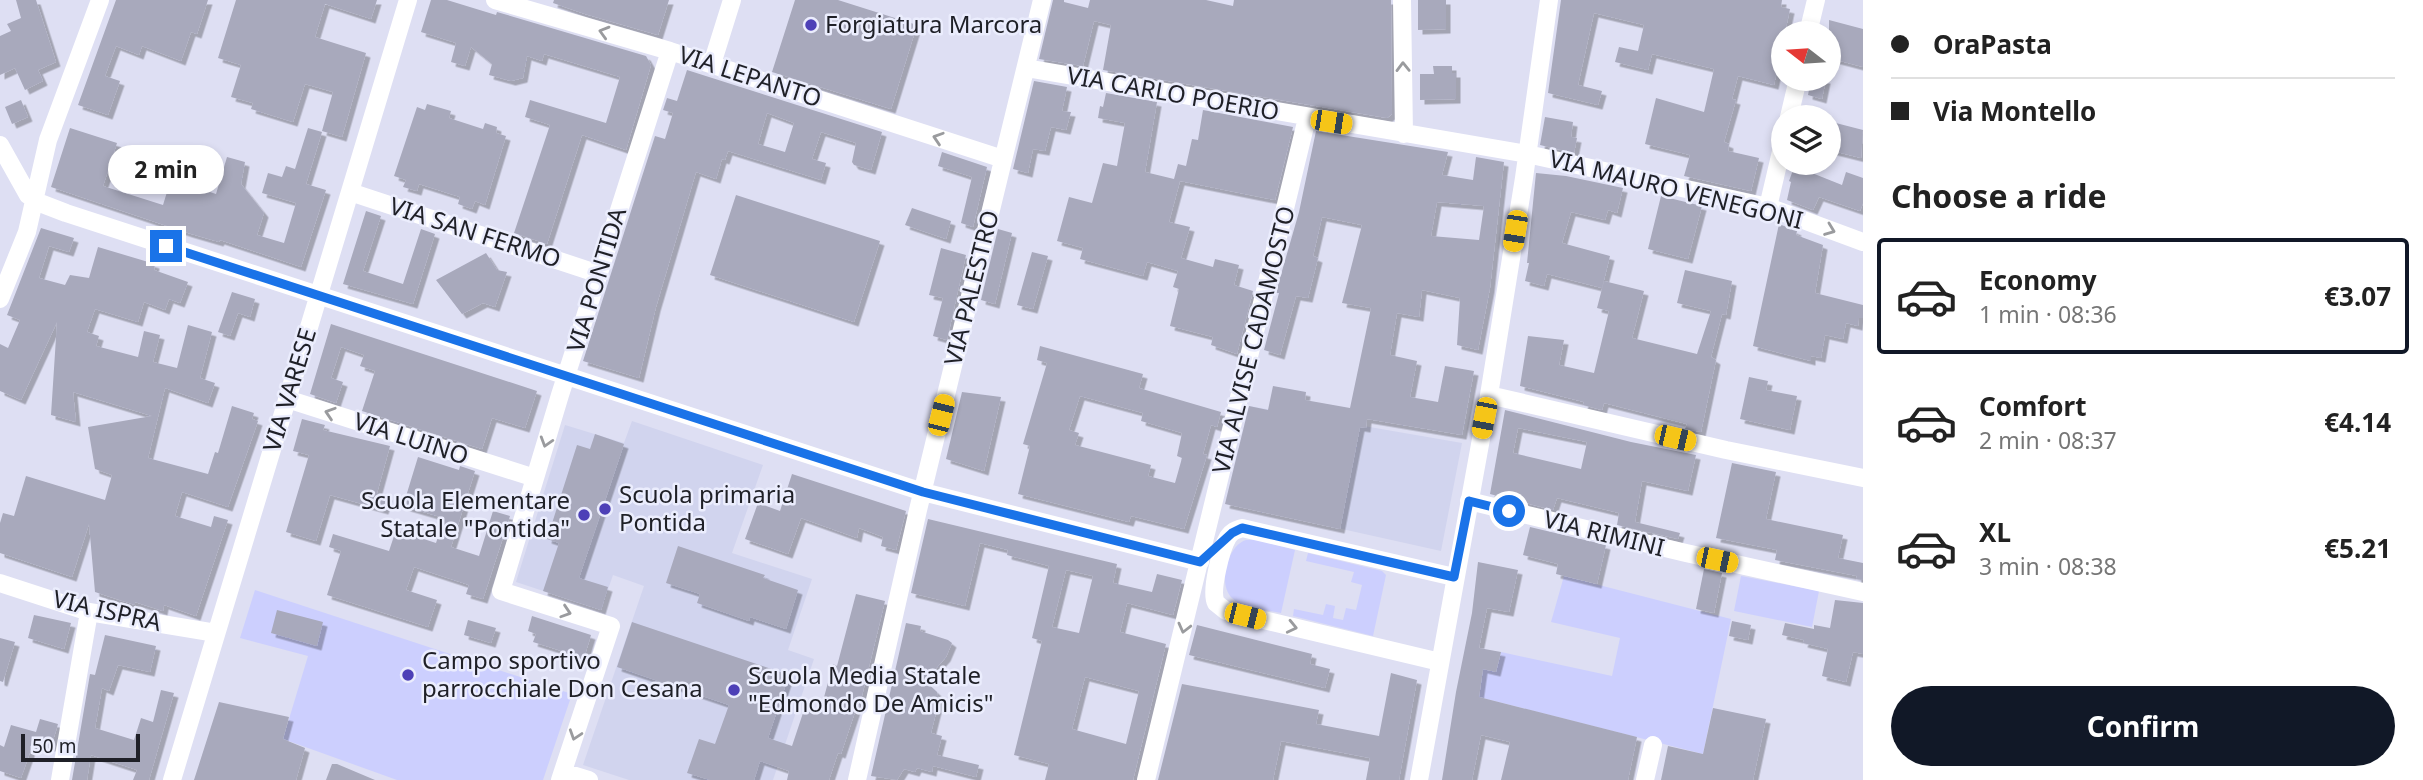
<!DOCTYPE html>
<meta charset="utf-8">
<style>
:root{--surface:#fff;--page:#f6f6f6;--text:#222;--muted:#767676;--line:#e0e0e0;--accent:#111827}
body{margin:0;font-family:"Noto Sans",sans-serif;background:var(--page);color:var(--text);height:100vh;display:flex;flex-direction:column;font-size:26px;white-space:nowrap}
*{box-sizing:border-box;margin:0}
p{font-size:23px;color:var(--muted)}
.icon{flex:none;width:38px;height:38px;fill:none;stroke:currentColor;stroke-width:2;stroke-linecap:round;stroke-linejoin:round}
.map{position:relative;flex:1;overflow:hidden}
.details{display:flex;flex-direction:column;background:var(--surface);width:560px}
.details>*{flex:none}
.banner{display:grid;align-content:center;height:154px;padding:0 28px;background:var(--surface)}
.needle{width:46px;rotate:287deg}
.fabs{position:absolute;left:1771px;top:21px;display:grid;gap:14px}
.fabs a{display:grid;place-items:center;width:70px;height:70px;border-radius:50%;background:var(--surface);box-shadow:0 4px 10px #0003;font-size:35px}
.scale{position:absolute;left:21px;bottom:18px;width:119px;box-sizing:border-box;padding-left:7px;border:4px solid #1f2027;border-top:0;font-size:19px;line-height:24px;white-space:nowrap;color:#1f2027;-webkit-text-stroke:5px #ebedfd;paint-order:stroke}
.end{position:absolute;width:32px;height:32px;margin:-16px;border:9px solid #1a73e8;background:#fff;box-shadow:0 0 0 4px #fff}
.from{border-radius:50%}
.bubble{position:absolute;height:49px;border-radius:24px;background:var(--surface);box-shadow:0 4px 10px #0003;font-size:23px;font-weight:700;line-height:49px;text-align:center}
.car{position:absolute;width:21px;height:42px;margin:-21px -10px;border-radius:9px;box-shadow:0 0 5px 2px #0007;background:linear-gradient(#f5c518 24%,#345 0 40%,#f5c518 0 76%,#345 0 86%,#f5c518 0)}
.banner b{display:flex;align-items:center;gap:24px;height:66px;font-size:26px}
.banner b+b{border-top:2px solid var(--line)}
.banner i{width:18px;height:18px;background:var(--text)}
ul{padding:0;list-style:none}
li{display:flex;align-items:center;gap:21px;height:116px;margin:0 14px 10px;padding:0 14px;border:4px solid transparent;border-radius:7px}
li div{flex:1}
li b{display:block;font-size:26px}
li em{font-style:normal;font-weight:700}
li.current{border-color:var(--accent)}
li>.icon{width:63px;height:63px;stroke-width:1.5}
h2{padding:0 28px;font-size:32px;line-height:84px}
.button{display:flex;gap:14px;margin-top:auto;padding:14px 28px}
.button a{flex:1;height:80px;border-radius:42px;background:var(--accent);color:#fff;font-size:28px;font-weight:700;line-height:80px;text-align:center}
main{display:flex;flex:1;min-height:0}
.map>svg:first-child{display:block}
</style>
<main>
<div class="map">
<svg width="1863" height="780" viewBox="0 0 1863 780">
<defs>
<filter id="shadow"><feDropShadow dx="4.5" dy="4.5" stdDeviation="0" flood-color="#0004"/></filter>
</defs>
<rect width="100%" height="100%" fill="#dedff3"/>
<path fill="#d1d4ee" d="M1249,406l213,37 -21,108 -212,-47 -3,-4z
M632,421l131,44 -31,88 80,26 -24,71 26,9 -41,121h-144l-46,-15 61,-179 -31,-11 -12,35 -85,-28 49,-157 59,18z"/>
<path fill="#cccffe" d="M1246,540h12l37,10 -14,63c-14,-3 -39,-4 -49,-15 -15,-14 -4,-53 14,-58z
M1308,553l74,18 4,4 -13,61 -80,-20 1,-7 29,6 3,-11 9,2 -2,12 10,2 3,-12 10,2 6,-25 -11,-3 3,-10 -48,-11z
M1564,576l167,43 -28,135 -224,-57 4,-28 13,3 5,-20 111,24 8,-38 -69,-16z
M1741,576l78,15 -7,36 -78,-16z
M255,590l317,104 -29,86h-146l-114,-41 25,-83 -68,-18z"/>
<path fill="#a8a9bc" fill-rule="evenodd" filter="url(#shadow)" d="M16,0h20l20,62 -18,8 5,11 -18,9 -10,-22 -15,7v-39l11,-5 -4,-7 14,-6z
M116,0h92l-11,34 -6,-2 -10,29 -39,-15 -3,9 -23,-9 -11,30 15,5 -12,34 -30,-10z
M236,0h141l-6,19 -46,-15 -10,33 51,16 -24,84 -20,-6 11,-39 -28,-8 -12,38 -42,-13 2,-6 -22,-6 10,-32 -23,-7z
M431,0h16l49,15 1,-3 149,44 5,9 -25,85 -44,-15 -35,109 -33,-11 36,-108 -25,-8 5,-17 76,23 14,-46 -76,-23 -2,7 -15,-5 -4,22 -12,3 -22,-6 3,-11 -21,-17 -6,19 -14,-4 5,-19 -35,-11z
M554,0h115l-11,35 -73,-21 -32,-11z
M795,0h43l79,25 -26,84 -119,-37z
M1053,0h11v2l24,6 2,-8h116l27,6 1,-6h157l1,114 -5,4 -284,-48 8,-45 -17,-4 -11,45 -44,-7z
M1418,0h28v29l-28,1z
M1561,0h221l-1,7 9,2 -16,76 -36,-9 -6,23 4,1 -12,42 5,2 -1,7 31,7 -8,33 -67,-15 6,-21 -45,-11 11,-46 48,14 10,-43 -62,-15 -4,16 -33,-8 4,-15 19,4 6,-26 -50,-12 -16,72 24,6 -4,14 -50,-12z
M1829,20l34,9v38l-34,-9z
M1433,66h19v7h4v26l-36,1v-26h14z
M687,70l195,62 -11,38 -17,-5 -2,-3 4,-19 -35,-11 -9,27 14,4 -5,17 -93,-29 -3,9 -3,-1 -6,20 -20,-7 -40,135 -17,71 -56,-17 72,-225 10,3 8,-26 -10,-3 4,-12 10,3zM767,113l27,10 -9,29 -27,-8z
M1811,79h15l-4,20 -14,-4z
M1034,81l33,6 -5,24 9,1 -5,18 -15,-3 -6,24 -12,-2 -5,24 -15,-4z
M1106,93l51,9 -12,70 29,7 4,-15 8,2 6,-27 6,1 5,-30 90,17 -18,73 -95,-19 -11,41 21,5 -9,31 32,9 2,-8 24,6 -5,20 19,6 -16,63 -26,-9 2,-8 -43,-11 9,-37 -6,-2 5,-16 -31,-9 -4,14 -63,-17 3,-11 -26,-7 12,-44 23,6 11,-40 14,3 8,-43 -27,-5 2,-12 3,1z
M21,100l7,17 -16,7 -7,-17z
M427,104l24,7 -2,7 34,11 2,-6 12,4 -1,6 10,3 -21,69 -10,-4 -3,8 -14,-5 2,-7 -41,-13 -2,7 -14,-4 3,-7 -12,-4 23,-69 8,3z
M1545,117l28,5 -2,15 6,1 -3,15 -34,-8z
M1832,122l31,8 -2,28 -32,-8z
M70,128l47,15 -14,43 60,19 8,-26 45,15 11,-37 18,5 -4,22 23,29 -7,22 27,8 12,-40 -34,-10 6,-20 14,4 4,-11 9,3 13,-41 14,4 -16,52 20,6 -25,77 -81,-27 -1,2 -31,-9 -137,-46z
M1316,131l132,21 -6,23 31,5 3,-23 28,5 -14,126 -12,62 -21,-5 3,-47 -38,-8 -3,27 -22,-4 -7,42 27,6 -7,36 28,5 7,-36 29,5 -12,64 -95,-16 -1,9 -6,-1 -20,102 -115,-25 24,-98 19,4 5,-24 33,6 -1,8 45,8 21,-100 -29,-5 20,-78 -40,-8 -9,39 5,2 -10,40 -12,-2 -16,59 -16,-5 15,-57h-3l4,-15 19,-66zM1437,202l47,4 -5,34 -48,-4z
M942,152l45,15 -14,60 -12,-4 11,-46 -34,-11z
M1793,170l12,4 2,-3 35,14 4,-13 17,6v25l-3,8 -41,-14 -6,13 -26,-10 4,-18 -2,-1z
M1536,173l30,3 57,12 -6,25 -9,-3 -3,10 -34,-8 -9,31 48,13 -8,32 -55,-14 -3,12 -19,-5 4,-18h-2z
M736,195l144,46 -26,81 -144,-47z
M1661,196l41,10 -14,53 -40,-10z
M912,208l39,13 -5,18 -41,-14z
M366,211l15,5 -18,55 40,13 18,-55 14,5 -22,70 -70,-20z
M1779,224l18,7 -1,4 27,10 -8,48 48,12v13h-4l-1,8 -12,-3 -3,16 -18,-4 -4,23 -10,-2v5l-58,-15z
M41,228l33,10 -5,14 -20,-6 -10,32 26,7 5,-10 19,3 9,-31 57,17 -1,6 34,12 -8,21 -11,-4 -4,11 -21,-8 -6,20 -43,-13 -8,23 12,4 -3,10 42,11 6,-26 16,4 -7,27 24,6 11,-43 24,7 -12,46 15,5 -7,20 -43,-15 -17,70 60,16 7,-22 3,1 14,-47 22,7 -2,6 6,2 -30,86 -46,-15 -7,24 36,11 3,-11 14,4 -32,96 -32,-11 -1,6 -28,-9v3l-40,-13 -6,-68 -17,53 -72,-24v-30l3,-10 11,3 12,-40 79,24 7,-25 -17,-6 -7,-42 64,-11 -79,-24 3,30 -25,-7 6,-93 -36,78 -21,-9v-47l8,4 12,-28 -13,-5z
M998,229l14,4 -17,71 -14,-4z
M941,248l25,7 -19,85 -14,-4 10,-38 -14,-3z
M1032,252l16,4 -15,53 -16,-4z
M486,253l11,17 10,2 -12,35 -12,-4 -21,11 -26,-34z
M1685,270l47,11 -6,34 -4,-1 -11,43 5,3 -15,72 -16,-3 2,-5 -83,-21 -2,7 -19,-5 1,-3 -64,-16 8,-50 36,4 -5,25 35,8 15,-62 -12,-3 7,-27 40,10 -12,47 65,16 14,-43 -34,-8z
M232,292l23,7 -5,18 -12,-4 -8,23 -12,-4z
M331,324l206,67 -12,37 -33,-10 -10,31 -120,-38 13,-40 -15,-5 4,-11 -23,-8 -10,31 12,4 -7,21 -26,-9z
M1040,346l103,28 -4,14 82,24 -4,15 -6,-2 -8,29 4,1 -23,74 -53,-13 -2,6 -111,-28 12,-48 -7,-2 24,-81 -10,-3zM1080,396l63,17 -2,8 41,12 -5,23 5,2 -7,25 -27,-7 3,-11 -76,-20 4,-12 -10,-3z
M1749,377l19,4 -2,9 31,6 -7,34 -50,-11z
M962,392l39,5 -17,74 -38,-12z
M1505,410l126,32 65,13 -8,36 -46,-10 -7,41 45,11 -2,6 -61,-14 2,-12 -62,-15 -4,12 -63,-16zM1518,428l69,14 -6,27 -68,-16z
M302,419l23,6 -2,5 67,16 -13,47 11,3 -4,14 -54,-15 -14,46 -30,-9 23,-77 -16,-4z
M595,434l29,10 -45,134 29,9 -7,23 -58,-19 16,-48 -12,-4 30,-94 13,4z
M418,457l41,13 1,-4 15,5 -24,76 28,9 14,-45 17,5 -27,83 -17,-5 3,-9 -55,-18 -8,23 31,10 -9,27 -101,-32 14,-44 -12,-4 4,-13 56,17 7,-21 40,13 8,-25 -41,-12z
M1732,463l44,9 -10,47 77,16 -5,23 25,5v17l-7,-1 1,-3 -82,-16 2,-10 -61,-12z
M792,474l114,37 -10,39 -15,-4 2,-9 -24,-9 -2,10 -56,-20 -13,36 -43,-15 13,-36 22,8z
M928,519l189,45 -4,19 39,9 5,-18 25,6 -9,35 -46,-12 -7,29 46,12 -33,136h-88l4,-16 -35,-9 28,-114 -10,-3 17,-72 -42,-11 1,-5 -28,-7 -15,63 -54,-13zM1066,570l27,6 -14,57 -27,-6zM1085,677l54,14 -13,53 -54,-15z
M1530,527l76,18 -9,39 -41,-10 2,-10 -35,-9z
M678,546l87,29 -2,3 35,12 -12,39 -36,-12 -1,4 -52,-18 3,-9 -34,-11z
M1478,562l40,8 -9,42 -22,-4 -8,40 22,4 -5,20 -13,-3 -4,28 158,40 -9,43h-127l9,-38 -29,-7 -9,45h-30l14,-88 16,-79z
M1704,569l18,4 -8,40 -18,-4z
M856,594l29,7 -26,107 -2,-2 -16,48 -3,-1 -9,27h-42l2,-9 -29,-10 -6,19h-44l-23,-7 12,-34 16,5 14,-39 -112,-38 15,-45 157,53 -21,63 24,8 13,-39 15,5 13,-48 4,2z
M1835,600l28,3v51l-10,-2 -7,30 -24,-6 6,-27 -25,-6 1,-3 -22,-5 3,-12 29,6v-4l16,3z
M277,610l46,12 -6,24 -46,-13z
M34,615l37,8 -7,26 -36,-11z
M532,616l59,19 -7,23 -51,-16 3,-8 -8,-3z
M468,620l28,8 -5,15 -27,-8z
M1732,621l19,4 -3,15 -19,-4z
M906,623l15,3 -1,5 28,9 4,3 -6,14 -21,24 12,11 2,9 -8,32 11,3 -5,19 42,10 -3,12 -43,-11 -1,6 -15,-4 -2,4 -11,-3 -7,11 -26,-4z
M1197,625l115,29 -2,10 20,5 -5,19 -136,-33z
M105,635l51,11 -6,26 -32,-7 -9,26 -7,-3 -7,40 39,12 7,-22 12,4 8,-32 13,3 -25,87h-16l4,-10 -46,-15 -4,25h-15l18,-106 5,1z
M0,638l15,4 -12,40 -3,-1z
M1391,673l26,7 -18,100h-33l4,-22 -89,-17 -8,39h-115l24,-96 137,26 -3,14 63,12z
M219,702l70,15 -6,22 22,9 -9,32h-102z
M1713,708l53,11 -13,61h-92l7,-34 35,8z
M40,719l18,5 -7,23 -17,-6 -13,37 -21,-7v-26l4,2 7,-22 25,7z
M332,764h5l38,16h-49z"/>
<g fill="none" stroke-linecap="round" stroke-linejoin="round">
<path stroke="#fff" stroke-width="18" d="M495,0l175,51 333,108
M1402,0l2,134
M1808,33l8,-33
M712,64l20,-64
M1026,68l501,86 241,53 95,35
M1789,117l9,-38
M0,145l28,50 12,8 26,10 857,279 277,70
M350,192l249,82
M1768,207l15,-64
M0,299l27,-67 21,-92 52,-140
M1489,395l237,55 137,28
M287,399l248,79
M1469,501l217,52 177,39
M0,583l89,29 127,21
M1440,662l-214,-51 -10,-8c-6,-12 5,-54 12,-66 4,-6 8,-7 14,-9l212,49
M563,772l26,8
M60,780l29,-168
M172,780l236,-780
M560,780l51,-154 -110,-35 59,-196 110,-344
M857,780l61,-270 124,-510
M1146,780l161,-662
M1419,780l70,-385 35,-217 25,-178
M1645,780l8,-35"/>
</g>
<defs><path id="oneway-chevron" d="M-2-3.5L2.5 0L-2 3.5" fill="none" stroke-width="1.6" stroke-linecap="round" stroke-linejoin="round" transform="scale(1.75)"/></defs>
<g stroke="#9a9b9e">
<use href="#oneway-chevron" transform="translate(604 32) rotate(-164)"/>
<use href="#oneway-chevron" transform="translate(1403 67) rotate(-91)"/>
<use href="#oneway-chevron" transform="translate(938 138) rotate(-162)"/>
<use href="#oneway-chevron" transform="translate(1830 230) rotate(21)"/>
<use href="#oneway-chevron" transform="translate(330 413) rotate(-162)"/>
<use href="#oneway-chevron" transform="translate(546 442) rotate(107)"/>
<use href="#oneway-chevron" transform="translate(566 612) rotate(18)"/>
<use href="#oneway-chevron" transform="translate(1292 627) rotate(13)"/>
<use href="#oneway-chevron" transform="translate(1184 628) rotate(104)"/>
<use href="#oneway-chevron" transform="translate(575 735) rotate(108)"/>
</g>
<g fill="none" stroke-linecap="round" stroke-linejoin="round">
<path stroke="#1a73e8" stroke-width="9" d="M166,246l757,246 277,70 32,-29 10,-5 212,49 15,-76 40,10"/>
</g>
<g fill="#4d40b7" stroke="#ebedfd" stroke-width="2.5">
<circle cx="811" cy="25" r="7"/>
<circle cx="605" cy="509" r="7"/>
<circle cx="584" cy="515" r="7"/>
<circle cx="408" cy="675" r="7"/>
<circle cx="734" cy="690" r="7"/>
</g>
<g text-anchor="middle" stroke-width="5" stroke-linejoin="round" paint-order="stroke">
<g font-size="24" fill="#1f2027" stroke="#ebedfd" text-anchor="start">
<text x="825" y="33">Forgiatura Marcora</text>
<text x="619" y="503">Scuola primaria<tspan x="619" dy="28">Pontida</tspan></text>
<text x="570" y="509" text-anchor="end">Scuola Elementare<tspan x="570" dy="28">Statale "Pontida"</tspan></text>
<text x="422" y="669">Campo sportivo<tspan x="422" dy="28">parrocchiale Don Cesana</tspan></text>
<text x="748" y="684">Scuola Media Statale<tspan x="748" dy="28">"Edmondo De Amicis"</tspan></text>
</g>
<g font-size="24" fill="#1f2027" stroke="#ebedfd">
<text transform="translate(750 77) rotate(18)" y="8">VIA LEPANTO</text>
<text transform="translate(1173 94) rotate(10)" y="8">VIA CARLO POERIO</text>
<text transform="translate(1676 190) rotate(14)" y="8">VIA MAURO VENEGONI</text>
<text transform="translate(475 233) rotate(18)" y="8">VIA SAN FERMO</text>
<text transform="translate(597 280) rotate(-73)" y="8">VIA PONTIDA</text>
<text transform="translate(972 288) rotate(-76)" y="8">VIA PALESTRO</text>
<text transform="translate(1254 340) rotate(-76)" y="8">VIA ALVISE CADAMOSTO</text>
<text transform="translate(290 390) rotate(-73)" y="8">VIA VARESE</text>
<text transform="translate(411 439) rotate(18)" y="8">VIA LUINO</text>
<text transform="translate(1604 534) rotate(14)" y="8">VIA RIMINI</text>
<text transform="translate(107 611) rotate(13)" y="8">VIA ISPRA</text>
</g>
</g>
</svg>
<div class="fabs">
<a><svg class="needle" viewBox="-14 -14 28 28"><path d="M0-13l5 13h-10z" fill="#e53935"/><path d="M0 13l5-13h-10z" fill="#767676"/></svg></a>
<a><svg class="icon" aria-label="layers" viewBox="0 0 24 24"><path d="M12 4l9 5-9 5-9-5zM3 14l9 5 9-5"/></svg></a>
</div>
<div class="scale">50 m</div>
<i class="end from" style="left:1509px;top:511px"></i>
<i class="end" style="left:166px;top:246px"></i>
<div class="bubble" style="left:108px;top:145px;width:116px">2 min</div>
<i class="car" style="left:1331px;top:122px;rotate:99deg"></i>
<i class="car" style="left:1515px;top:231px;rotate:189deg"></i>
<i class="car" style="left:941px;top:415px;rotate:14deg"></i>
<i class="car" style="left:1484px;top:418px;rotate:191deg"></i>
<i class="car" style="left:1675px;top:438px;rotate:103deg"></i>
<i class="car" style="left:1717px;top:560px;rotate:102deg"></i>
<i class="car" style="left:1245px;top:616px;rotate:104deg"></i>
</div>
<section class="details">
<div class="banner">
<b><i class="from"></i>OraPasta</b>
<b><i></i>Via Montello</b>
</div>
<h2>Choose a ride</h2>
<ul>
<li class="current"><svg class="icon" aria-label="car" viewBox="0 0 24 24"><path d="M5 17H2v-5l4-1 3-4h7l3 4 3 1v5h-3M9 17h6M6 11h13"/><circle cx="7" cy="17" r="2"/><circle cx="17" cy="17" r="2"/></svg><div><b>Economy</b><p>1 min · 08:36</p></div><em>€3.07</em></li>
<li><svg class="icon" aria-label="car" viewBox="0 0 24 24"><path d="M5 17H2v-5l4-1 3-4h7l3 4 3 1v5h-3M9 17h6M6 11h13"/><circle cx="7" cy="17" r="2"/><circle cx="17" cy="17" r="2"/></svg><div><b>Comfort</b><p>2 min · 08:37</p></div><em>€4.14</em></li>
<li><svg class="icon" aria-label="car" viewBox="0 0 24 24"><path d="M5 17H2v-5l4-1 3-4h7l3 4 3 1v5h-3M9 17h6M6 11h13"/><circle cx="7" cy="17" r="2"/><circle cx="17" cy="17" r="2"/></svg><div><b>XL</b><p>3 min · 08:38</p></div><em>€5.21</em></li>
</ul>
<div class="button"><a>Confirm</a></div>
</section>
</main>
